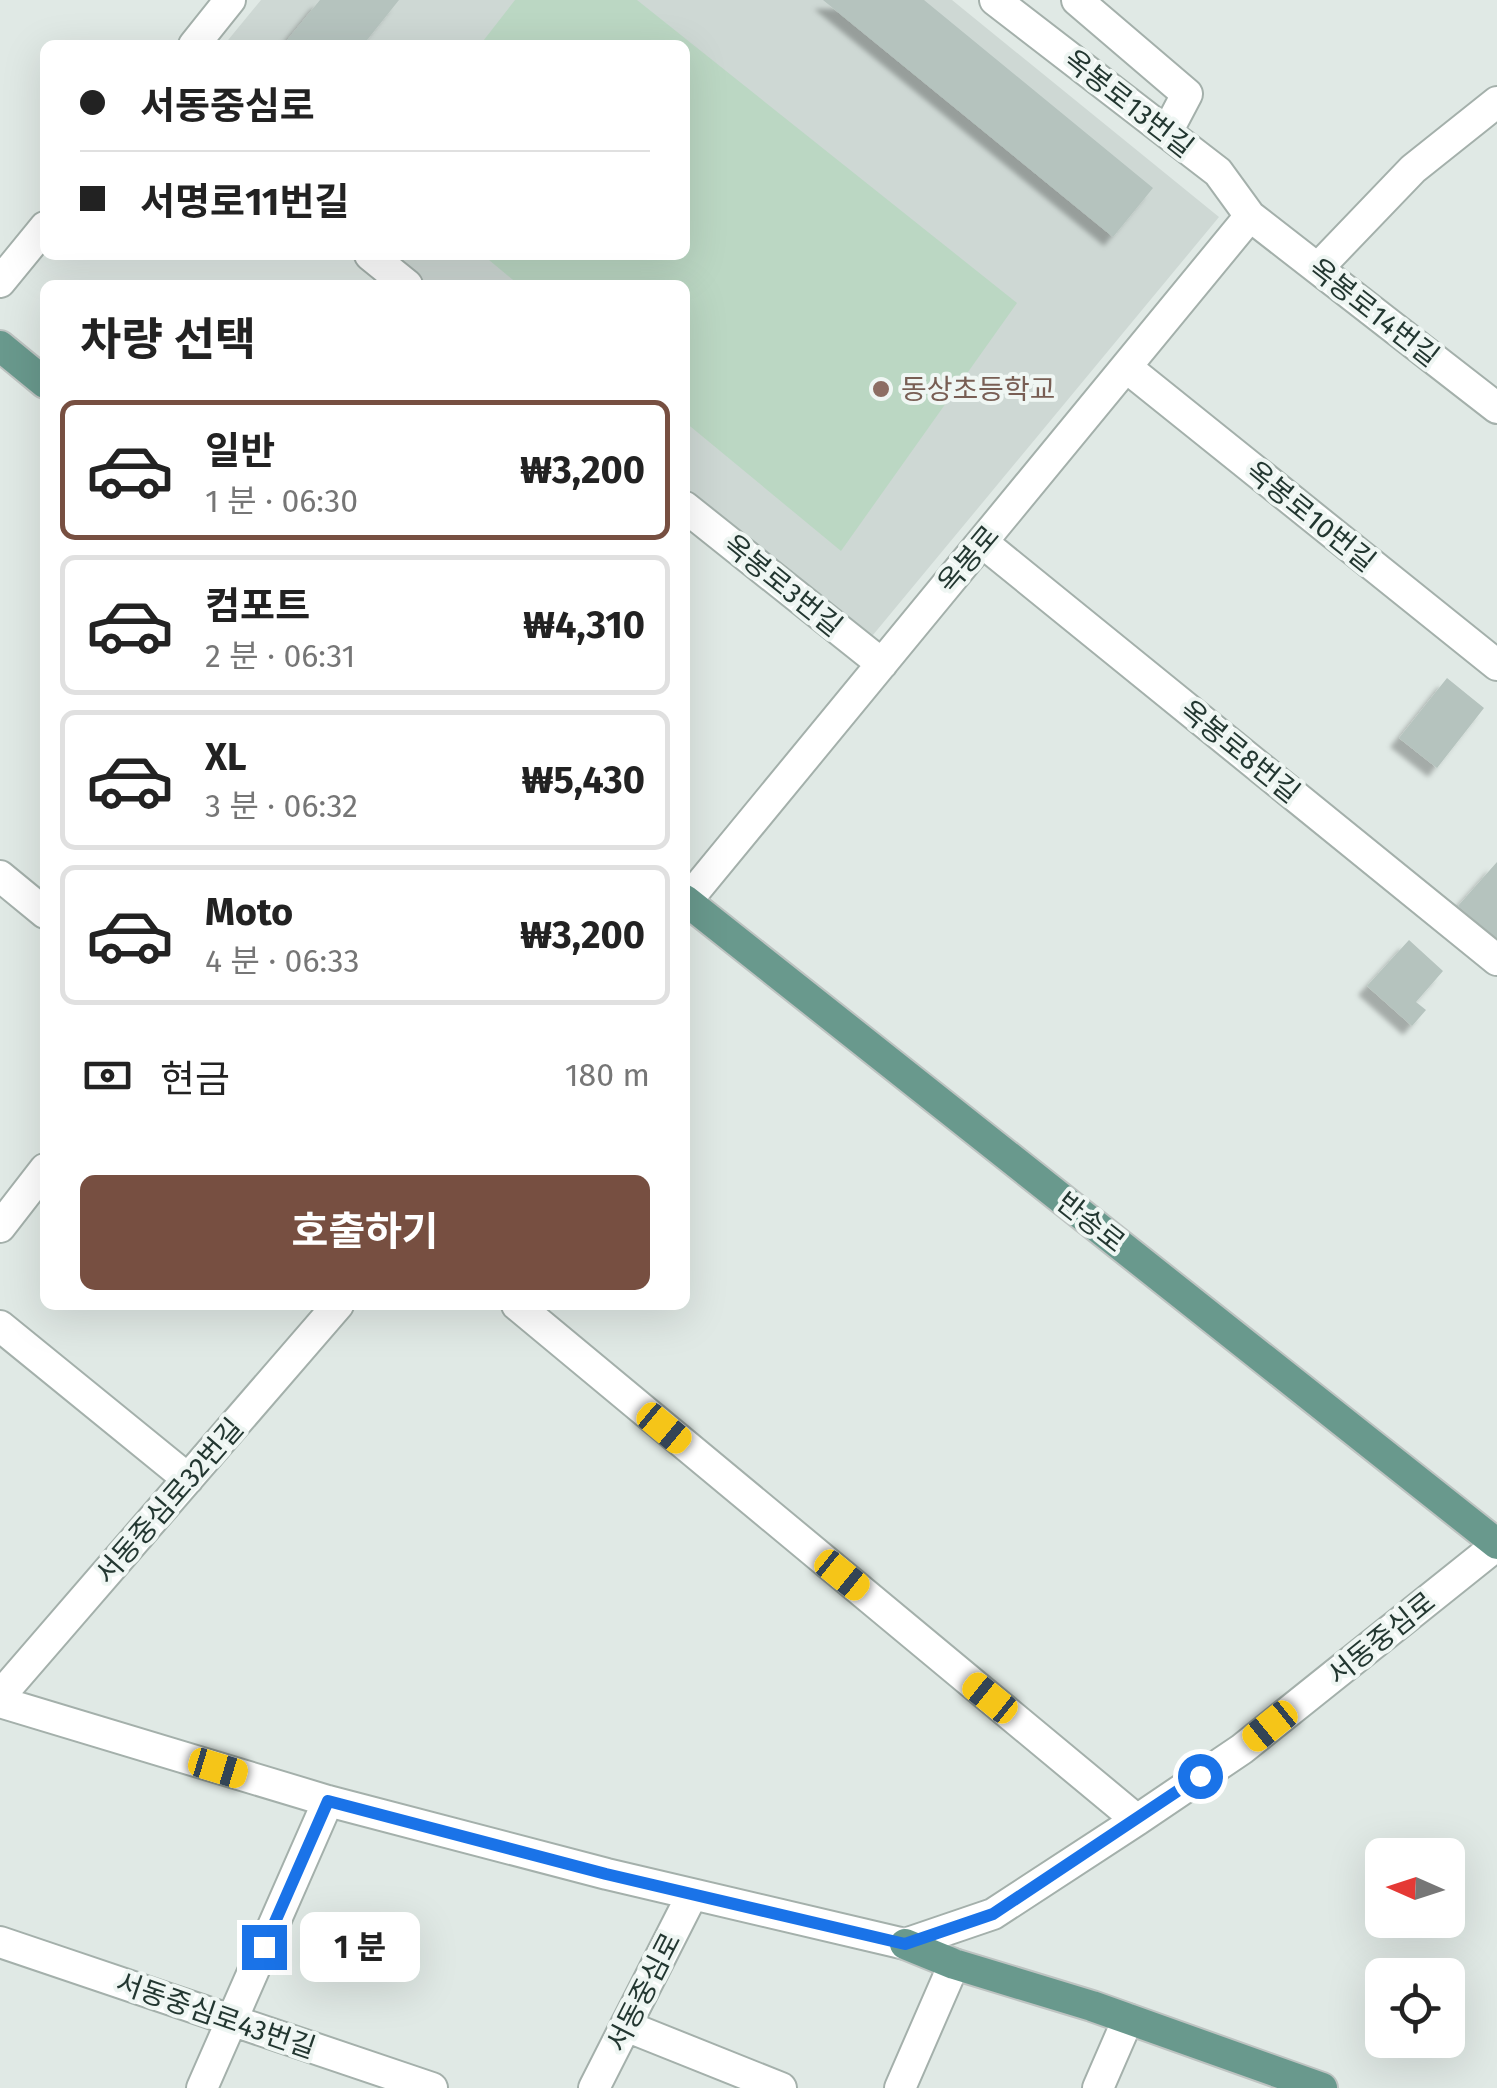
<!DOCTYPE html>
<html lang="ko">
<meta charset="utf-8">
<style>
:root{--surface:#fff;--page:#f2f2f2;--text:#222;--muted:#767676;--line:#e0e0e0;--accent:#774f41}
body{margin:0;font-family:"Fira Sans","Noto Sans KR",sans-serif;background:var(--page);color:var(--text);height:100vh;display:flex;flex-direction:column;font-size:38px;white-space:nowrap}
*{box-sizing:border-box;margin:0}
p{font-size:32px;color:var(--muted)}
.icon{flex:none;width:55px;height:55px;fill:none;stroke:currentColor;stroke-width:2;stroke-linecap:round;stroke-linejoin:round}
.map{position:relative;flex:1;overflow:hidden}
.panel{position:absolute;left:40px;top:280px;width:650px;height:1030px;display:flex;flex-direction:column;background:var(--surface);border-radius:15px;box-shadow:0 10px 40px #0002}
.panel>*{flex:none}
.hud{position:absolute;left:40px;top:40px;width:650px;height:220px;border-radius:15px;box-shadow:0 10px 40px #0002;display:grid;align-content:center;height:220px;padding:0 40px;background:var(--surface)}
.needle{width:65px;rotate:273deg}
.controls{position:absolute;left:1365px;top:1838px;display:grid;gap:20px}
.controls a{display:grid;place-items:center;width:100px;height:100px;border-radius:15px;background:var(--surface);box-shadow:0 10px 40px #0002;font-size:50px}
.end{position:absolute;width:45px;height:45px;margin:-22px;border:12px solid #1a73e8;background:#fff;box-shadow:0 0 0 5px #fff}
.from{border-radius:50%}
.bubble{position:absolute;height:70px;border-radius:15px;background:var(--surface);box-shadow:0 10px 40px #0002;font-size:32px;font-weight:700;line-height:70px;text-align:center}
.car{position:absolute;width:30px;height:60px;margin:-30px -15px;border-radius:12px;box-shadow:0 0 8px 2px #0007;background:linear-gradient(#f5c518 24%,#345 0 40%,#f5c518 0 76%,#345 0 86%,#f5c518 0)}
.hud b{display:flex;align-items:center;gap:35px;height:95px;font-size:38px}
.hud b+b{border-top:2px solid var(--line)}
.hud i{width:25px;height:25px;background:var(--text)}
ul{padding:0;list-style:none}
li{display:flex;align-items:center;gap:30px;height:140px;margin:0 20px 15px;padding:0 20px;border:5px solid var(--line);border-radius:15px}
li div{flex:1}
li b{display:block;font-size:38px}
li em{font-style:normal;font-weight:700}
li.current{border-color:var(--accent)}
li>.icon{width:90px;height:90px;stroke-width:1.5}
h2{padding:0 40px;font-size:45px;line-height:120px}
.pay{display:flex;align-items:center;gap:25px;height:110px;padding:0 40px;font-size:38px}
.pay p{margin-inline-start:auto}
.cta{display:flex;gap:20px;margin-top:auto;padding:20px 40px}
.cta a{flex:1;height:115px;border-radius:15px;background:var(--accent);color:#fff;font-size:40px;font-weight:700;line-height:115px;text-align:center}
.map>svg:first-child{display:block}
</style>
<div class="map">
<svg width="1497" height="2088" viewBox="0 0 1497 2088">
<defs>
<filter id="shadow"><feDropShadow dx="-9" dy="9" stdDeviation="2.5" flood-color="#0004"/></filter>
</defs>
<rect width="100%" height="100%" fill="#e0e9e5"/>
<path fill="#ced8d4" d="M261,0h691l267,217 -351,424 -183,-148v-208h-257l-37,-30h294v-210h-461z"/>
<path fill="#bbd7c3" d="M515,0h122l380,303 -176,248 -156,-129v-137h-166l-36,-30h202v-210h-205z"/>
<path fill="#b5c3be" filter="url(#shadow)" d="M320,0h79l-36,45h-80z
M823,0h101l229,188 -40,49z
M1447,678l37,30 -47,60 -38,-30z
M1497,862v78l-39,-34z
M1409,940l34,31 -27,31 10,8 -14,16 -45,-40z"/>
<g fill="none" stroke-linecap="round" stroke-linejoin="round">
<defs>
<path id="minor" d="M995,0l223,172 32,44 247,192
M1077,0l110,94 -20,38
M194,45l36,-45
M370,255l37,30
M1318,268l95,-99 84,-67
M0,282l45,-55
M1126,367l371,298
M685,507l197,157
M982,542l515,418
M0,876l45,37
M685,903l565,-687
M0,1227l45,-58
M517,1305l620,515
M0,1326l188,153
M0,1696l338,-391
M0,1702l328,99 279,73 298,70 88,-30 144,-94 105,-71 255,-204
M0,1942l432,146
M626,2026l155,62
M202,2088l126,-287
M594,2088l98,-193
M900,2088l54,-124
M1098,2088l30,-69"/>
<path id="major" d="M0,346l45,37
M685,900l812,644
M905,1944l49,20 138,42 230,82"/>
</defs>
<use href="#minor" stroke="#a4b0ab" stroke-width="34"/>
<use href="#major" stroke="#bdc3c1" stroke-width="34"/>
<use href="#minor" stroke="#fff" stroke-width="30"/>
<use href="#major" stroke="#69998d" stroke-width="30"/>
</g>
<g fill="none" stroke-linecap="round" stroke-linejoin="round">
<path stroke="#1a73e8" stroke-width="12" d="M264,1947l64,-146 278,73 299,70 88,-30 207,-138"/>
</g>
<circle fill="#8d6e63" stroke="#eff6f3" stroke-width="4" cx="881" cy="389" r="10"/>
<g text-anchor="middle" stroke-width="8" stroke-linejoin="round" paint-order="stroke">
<g font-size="28" fill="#233731" stroke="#eff6f3">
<text transform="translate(1129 103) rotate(38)" y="10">옥봉로13번길</text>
<text transform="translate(1374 312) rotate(38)" y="10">옥봉로14번길</text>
<text transform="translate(1311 516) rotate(39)" y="10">옥봉로10번길</text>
<text transform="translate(968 559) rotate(-50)" y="10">옥봉로</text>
<text transform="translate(783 585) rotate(39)" y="10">옥봉로3번길</text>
<text transform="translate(1240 751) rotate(39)" y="10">옥봉로8번길</text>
<text transform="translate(1091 1222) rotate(38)" y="10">반송로</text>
<text transform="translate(169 1501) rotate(-49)" y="10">서동중심로32번길</text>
<text transform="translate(1381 1638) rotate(-39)" y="10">서동중심로</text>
<text transform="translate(643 1992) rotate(-63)" y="10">서동중심로</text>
<text transform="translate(216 2015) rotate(19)" y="10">서동중심로43번길</text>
</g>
<g font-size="28" fill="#785e54" stroke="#eff6f3" text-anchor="start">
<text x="901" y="399">동상초등학교</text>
</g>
</g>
</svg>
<div class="controls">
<a><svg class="needle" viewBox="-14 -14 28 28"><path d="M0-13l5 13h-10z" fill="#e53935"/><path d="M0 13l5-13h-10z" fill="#767676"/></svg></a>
<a><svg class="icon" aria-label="locate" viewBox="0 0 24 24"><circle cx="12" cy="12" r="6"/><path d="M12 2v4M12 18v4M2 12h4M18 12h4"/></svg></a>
</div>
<i class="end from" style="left:1200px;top:1776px"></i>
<i class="end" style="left:264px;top:1947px"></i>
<div class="bubble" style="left:300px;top:1912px;width:120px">1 분</div>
<i class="car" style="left:664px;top:1428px;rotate:130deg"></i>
<i class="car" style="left:842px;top:1575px;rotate:129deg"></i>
<i class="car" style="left:990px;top:1698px;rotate:309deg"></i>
<i class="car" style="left:1270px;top:1726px;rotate:231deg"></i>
<i class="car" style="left:218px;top:1768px;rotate:107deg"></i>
<div class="hud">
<b><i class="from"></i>서동중심로</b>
<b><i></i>서명로11번길</b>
</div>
<section class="panel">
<h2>차량 선택</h2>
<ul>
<li class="current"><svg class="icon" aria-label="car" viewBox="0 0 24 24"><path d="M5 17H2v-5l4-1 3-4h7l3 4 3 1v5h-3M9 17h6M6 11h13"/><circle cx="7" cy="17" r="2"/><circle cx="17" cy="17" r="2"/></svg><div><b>일반</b><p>1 분 · 06:30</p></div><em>₩3,200</em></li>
<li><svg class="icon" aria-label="car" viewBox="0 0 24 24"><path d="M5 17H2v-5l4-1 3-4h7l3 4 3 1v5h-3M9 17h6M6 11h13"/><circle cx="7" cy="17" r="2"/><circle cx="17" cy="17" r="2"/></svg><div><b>컴포트</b><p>2 분 · 06:31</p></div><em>₩4,310</em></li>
<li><svg class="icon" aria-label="car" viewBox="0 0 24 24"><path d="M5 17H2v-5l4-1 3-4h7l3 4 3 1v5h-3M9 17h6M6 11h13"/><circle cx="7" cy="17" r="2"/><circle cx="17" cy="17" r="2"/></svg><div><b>XL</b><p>3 분 · 06:32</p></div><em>₩5,430</em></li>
<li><svg class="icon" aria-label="car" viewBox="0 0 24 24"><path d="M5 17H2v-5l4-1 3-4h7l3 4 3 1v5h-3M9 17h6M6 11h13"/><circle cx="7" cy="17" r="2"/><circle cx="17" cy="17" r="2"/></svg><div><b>Moto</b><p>4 분 · 06:33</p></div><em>₩3,200</em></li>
</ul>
<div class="pay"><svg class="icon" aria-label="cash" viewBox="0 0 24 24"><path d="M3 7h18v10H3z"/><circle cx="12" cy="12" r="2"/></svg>현금<p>180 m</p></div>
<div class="cta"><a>호출하기</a></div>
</section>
</div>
